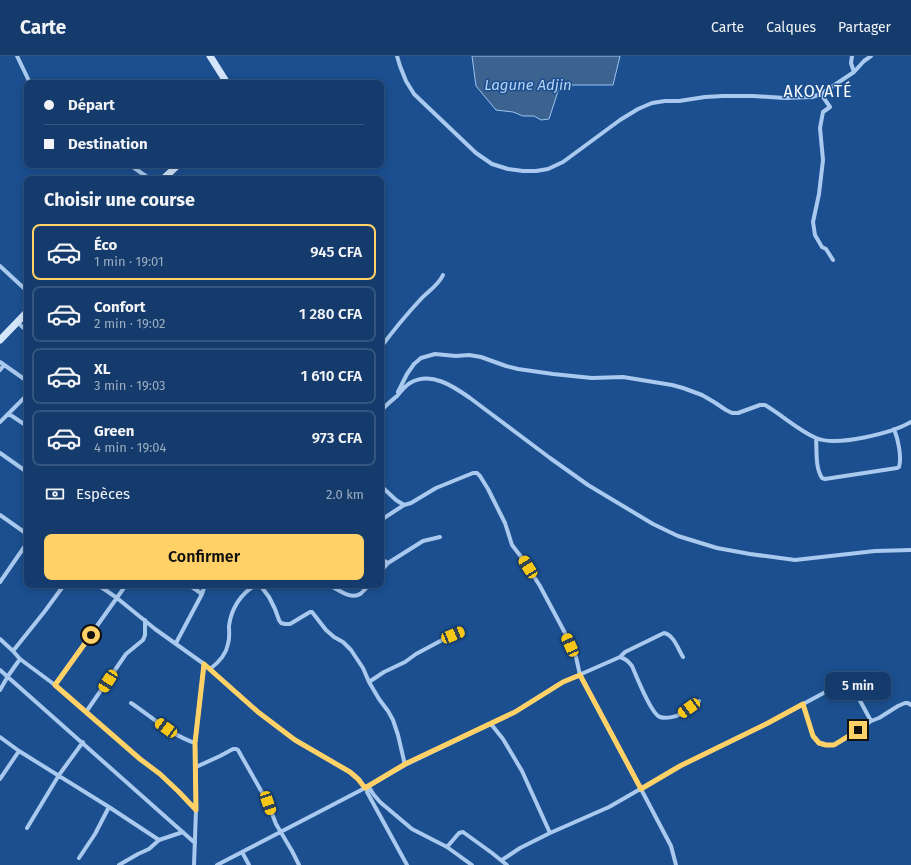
<!DOCTYPE html>
<html lang="fr">
<meta charset="utf-8">
<style>
:root{--surface:#143b6b;--page:#1d4271;--text:#f1f3f6;--muted:#9dadc1;--line:#33557e;--accent:#ffd166}
body{margin:0;font-family:"Fira Sans",sans-serif;background:var(--page);color:var(--text);height:100vh;display:flex;flex-direction:column;font-size:15px;white-space:nowrap}
*{box-sizing:border-box;margin:0}
p{font-size:13px;color:var(--muted)}
.icon{flex:none;width:22px;height:22px;fill:none;stroke:currentColor;stroke-width:2;stroke-linecap:round;stroke-linejoin:round}
.map{position:relative;flex:1;overflow:hidden}
.details{position:absolute;left:24px;top:120px;width:360px;height:412px;display:flex;flex-direction:column;background:var(--surface);border-radius:8px;box-shadow:0 2px 10px #0003,0 0 0 1px var(--line)}
.details>*{flex:none}
.top-card{position:absolute;left:24px;top:24px;width:360px;height:88px;border-radius:8px;box-shadow:0 2px 10px #0003,0 0 0 1px var(--line);display:grid;align-content:center;height:88px;padding:0 20px;background:var(--surface)}
.end{position:absolute;width:18px;height:18px;margin:-9px;border:5px solid #ffd166;background:#111;box-shadow:0 0 0 2px #111}
.from{border-radius:50%}
.bubble{position:absolute;height:28px;border-radius:8px;background:var(--surface);box-shadow:0 2px 10px #0003,0 0 0 1px var(--line);font-size:13px;font-weight:600;line-height:28px;text-align:center}
.car{position:absolute;width:12px;height:24px;margin:-12px -6px;border-radius:5px;box-shadow:0 0 3px 1px #0007;background:linear-gradient(#f5c518 24%,#345 0 40%,#f5c518 0 76%,#345 0 86%,#f5c518 0)}
.top-card b{display:flex;align-items:center;gap:14px;height:38px;font-size:15px}
.top-card b+b{border-top:1px solid var(--line)}
.top-card i{width:10px;height:10px;background:var(--text)}
ul{padding:0;list-style:none}
li{display:flex;align-items:center;gap:12px;height:56px;margin:0 8px 6px;padding:0 12px;border:2px solid var(--line);border-radius:8px}
li div{flex:1}
li b{display:block;font-size:15px}
li em{font-style:normal;font-weight:600}
li.active{border-color:var(--accent)}
li>.icon{width:36px;height:36px;stroke-width:1.5}
h2{padding:0 20px;font-size:18px;line-height:48px}
.pay{display:flex;align-items:center;gap:10px;height:44px;padding:0 20px;font-size:15px}
.pay p{margin-inline-start:auto}
.cta{display:flex;gap:8px;margin-top:auto;padding:8px 20px}
.cta a{flex:1;height:46px;border-radius:8px;background:var(--accent);color:#111;font-size:16px;font-weight:600;line-height:46px;text-align:center}
header{display:flex;align-items:center;gap:24px;box-sizing:border-box;height:56px;padding:0 20px;background:var(--surface);border-bottom:1px solid var(--line)}
header strong{font-size:19px}
nav{display:flex;gap:22px;margin-inline-start:auto;font-size:14px}
.map>svg:first-child{display:block}
</style>
<header>
<strong>Carte</strong>
<nav><a>Carte</a><a>Calques</a><a>Partager</a></nav>
</header>
<div class="map">
<svg width="911" height="809" viewBox="0 0 911 809">
<rect width="100%" height="100%" fill="#1b4f8f"/>
<path fill="#3c6290" stroke="#9cc4f0" d="M472,0h148l-7,29h-53l-11,34 -8,1 -7,-4h-11l-10,-4 -17,-2 -20,-24z"/>
<g fill="none" stroke-linecap="round" stroke-linejoin="round">
<path stroke="#a9c9ee" stroke-width="4" d="M17,0l13,27
M397,0l3,10 6,15 8,13 62,59 16,11 16,5 15,2h13l12,-2 15,-7 57,-42 18,-11 14,-6 13,-2h14l26,-4 18,-1h30l32,2 27,-1 9,-3 33,-22 10,-11 7,-5
M852,0l-1,7 3,9
M821,38l9,13 -7,5 -3,16 3,32 -4,34 -6,28 2,13 7,12 4,2 7,11
M130,109l20,14
M0,210l27,25
M17,266l10,9
M381,291c12,-16 25,-32 39,-47 7,-8 18,-14 23,-25
M0,306l27,19
M0,314l4,-5
M398,336l9,-18 7,-10 7,-6 14,-4 21,2 13,-1 12,2 25,9 12,3 35,5 39,4 31,-1 49,8 11,3 19,7 12,7 12,8 6,3h6l22,-8h5c17,10 33,25 51,33 21,9 76,-5 95,-16
M381,355c5,-6 10,-10 16,-15 4,-5 8,-10 13,-13 21,-12 43,3 60,15l80,60 38,27 65,39 25,12 39,12 33,6 45,6 80,-9 36,-1
M9,358l18,12
M0,366l27,-27
M816,382c1,13 -1,29 6,40l3,1 72,-11 2,-1c3,-10 -1,-28 -5,-38
M0,397l27,19
M381,430l15,14 8,5 7,-2 25,-15 37,-15h4l3,3 8,13 17,34 7,22 10,13 18,28 25,47 11,24 4,18 61,114 30,57 5,19
M0,459l27,19
M381,464l23,-15
M381,503l7,4
M381,515l7,-8 35,-22 17,-4
M0,526l27,-39
M98,529l19,13 38,31 49,35 54,48 37,28 55,32 9,7 6,9
M189,529l13,9
M260,529l9,12 6,12 4,11 2,3 4,1h5l20,-12h2l14,18 8,7 9,5 8,8 12,18 6,14 10,17 9,12 5,9 5,15 7,30
M329,529c8,4 22,15 31,9 3,-2 6,-6 9,-9
M0,583l13,12 7,8 35,26 85,74 20,15 19,18 17,18
M176,587l26,-49 3,-9
M13,595l32,-40 19,-26
M620,601c6,2 8,4 12,9 4,9 19,48 28,51 6,2 15,0 21,-3 6,-4 12,-9 18,-13
M210,613c8,-6 16,-14 18,-25 2,-6 1,-12 1,-18 2,-17 12,-33 27,-41
M0,614l195,173
M369,626l15,-10 21,-10 11,-8 28,-15 18,-7
M55,629l71,-100
M0,634l8,-14 12,-17
M131,647c21,14 40,32 64,40
M803,648l10,32 6,7 7,2h8l24,-14 13,-10 8,-3 19,-12 7,-3h3l3,2
M86,656l40,-58 17,-14 2,-5v-15
M491,668l12,15 19,32 28,62
M0,681l19,14 90,56 50,33
M196,711l24,-11 13,-7h3l2,1 30,53 8,21 16,27 7,14
M0,723l19,-28
M368,730l6,9 6,7 32,27 35,18 25,18
M371,734h-3l-1,2 40,73
M27,772l32,-53 24,-33
M447,791l12,-14 4,-1 29,21 15,12
M242,796l7,13
M79,802l16,-24 14,-27
M502,804l18,-12 30,-15 59,-26 47,-27 24,-14 88,-43 76,-41 5,1 2,1 20,37
M119,809l19,-11 11,-5 10,-9 24,-8
M194,809l2,-55 -1,-67 9,-79
M217,809l148,-77 40,-23 110,-53 48,-30 57,-25 5,-5 39,-19c10,2 14,16 19,24"/>
<path stroke="#d6e6fa" stroke-width="7" d="M210,0l17,27
M163,123l15,-14
M0,284l27,-28"/>
</g>
<g fill="none" stroke-linecap="round" stroke-linejoin="round">
<path stroke="#ffd166" stroke-width="5" d="M91,579l-36,50 85,74 20,15 19,18 17,18 -1,-67 9,-79 54,48 37,28 55,32 8,7 7,9 40,-24 110,-52 48,-30 17,-7 61,114 39,-23 88,-43 35,-19 10,32 6,7 7,2h8l24,-15"/>
</g>
<g text-anchor="middle" stroke-width="3" stroke-linejoin="round" paint-order="stroke">
<g font-size="15" font-style="italic" fill="#b5d3f5" stroke="#1b4f8f">
<text x="528" y="34">Lagune Adjin</text>
</g>
<g font-size="16" letter-spacing="1" fill="#fff" stroke="#1b4f8f">
<text x="818" y="41">AKOYATÉ</text>
</g>
</g>
</svg>
<i class="end from" style="left:91px;top:579px"></i>
<i class="end" style="left:858px;top:674px"></i>
<div class="bubble" style="left:825px;top:616px;width:66px">5 min</div>
<i class="car" style="left:528px;top:511px;rotate:328deg"></i>
<i class="car" style="left:453px;top:579px;rotate:68deg"></i>
<i class="car" style="left:570px;top:589px;rotate:336deg"></i>
<i class="car" style="left:108px;top:625px;rotate:213deg"></i>
<i class="car" style="left:689px;top:652px;rotate:234deg"></i>
<i class="car" style="left:166px;top:672px;rotate:306deg"></i>
<i class="car" style="left:268px;top:747px;rotate:161deg"></i>
<div class="top-card">
<b><i class="from"></i>Départ</b>
<b><i></i>Destination</b>
</div>
<section class="details">
<h2>Choisir une course</h2>
<ul>
<li class="active"><svg class="icon" aria-label="car" viewBox="0 0 24 24"><path d="M5 17H2v-5l4-1 3-4h7l3 4 3 1v5h-3M9 17h6M6 11h13"/><circle cx="7" cy="17" r="2"/><circle cx="17" cy="17" r="2"/></svg><div><b>Éco</b><p>1 min · 19:01</p></div><em>945 CFA</em></li>
<li><svg class="icon" aria-label="car" viewBox="0 0 24 24"><path d="M5 17H2v-5l4-1 3-4h7l3 4 3 1v5h-3M9 17h6M6 11h13"/><circle cx="7" cy="17" r="2"/><circle cx="17" cy="17" r="2"/></svg><div><b>Confort</b><p>2 min · 19:02</p></div><em>1 280 CFA</em></li>
<li><svg class="icon" aria-label="car" viewBox="0 0 24 24"><path d="M5 17H2v-5l4-1 3-4h7l3 4 3 1v5h-3M9 17h6M6 11h13"/><circle cx="7" cy="17" r="2"/><circle cx="17" cy="17" r="2"/></svg><div><b>XL</b><p>3 min · 19:03</p></div><em>1 610 CFA</em></li>
<li><svg class="icon" aria-label="car" viewBox="0 0 24 24"><path d="M5 17H2v-5l4-1 3-4h7l3 4 3 1v5h-3M9 17h6M6 11h13"/><circle cx="7" cy="17" r="2"/><circle cx="17" cy="17" r="2"/></svg><div><b>Green</b><p>4 min · 19:04</p></div><em>973 CFA</em></li>
</ul>
<div class="pay"><svg class="icon" aria-label="cash" viewBox="0 0 24 24"><path d="M3 7h18v10H3z"/><circle cx="12" cy="12" r="2"/></svg>Espèces<p>2.0 km</p></div>
<div class="cta"><a>Confirmer</a></div>
</section>
</div>
